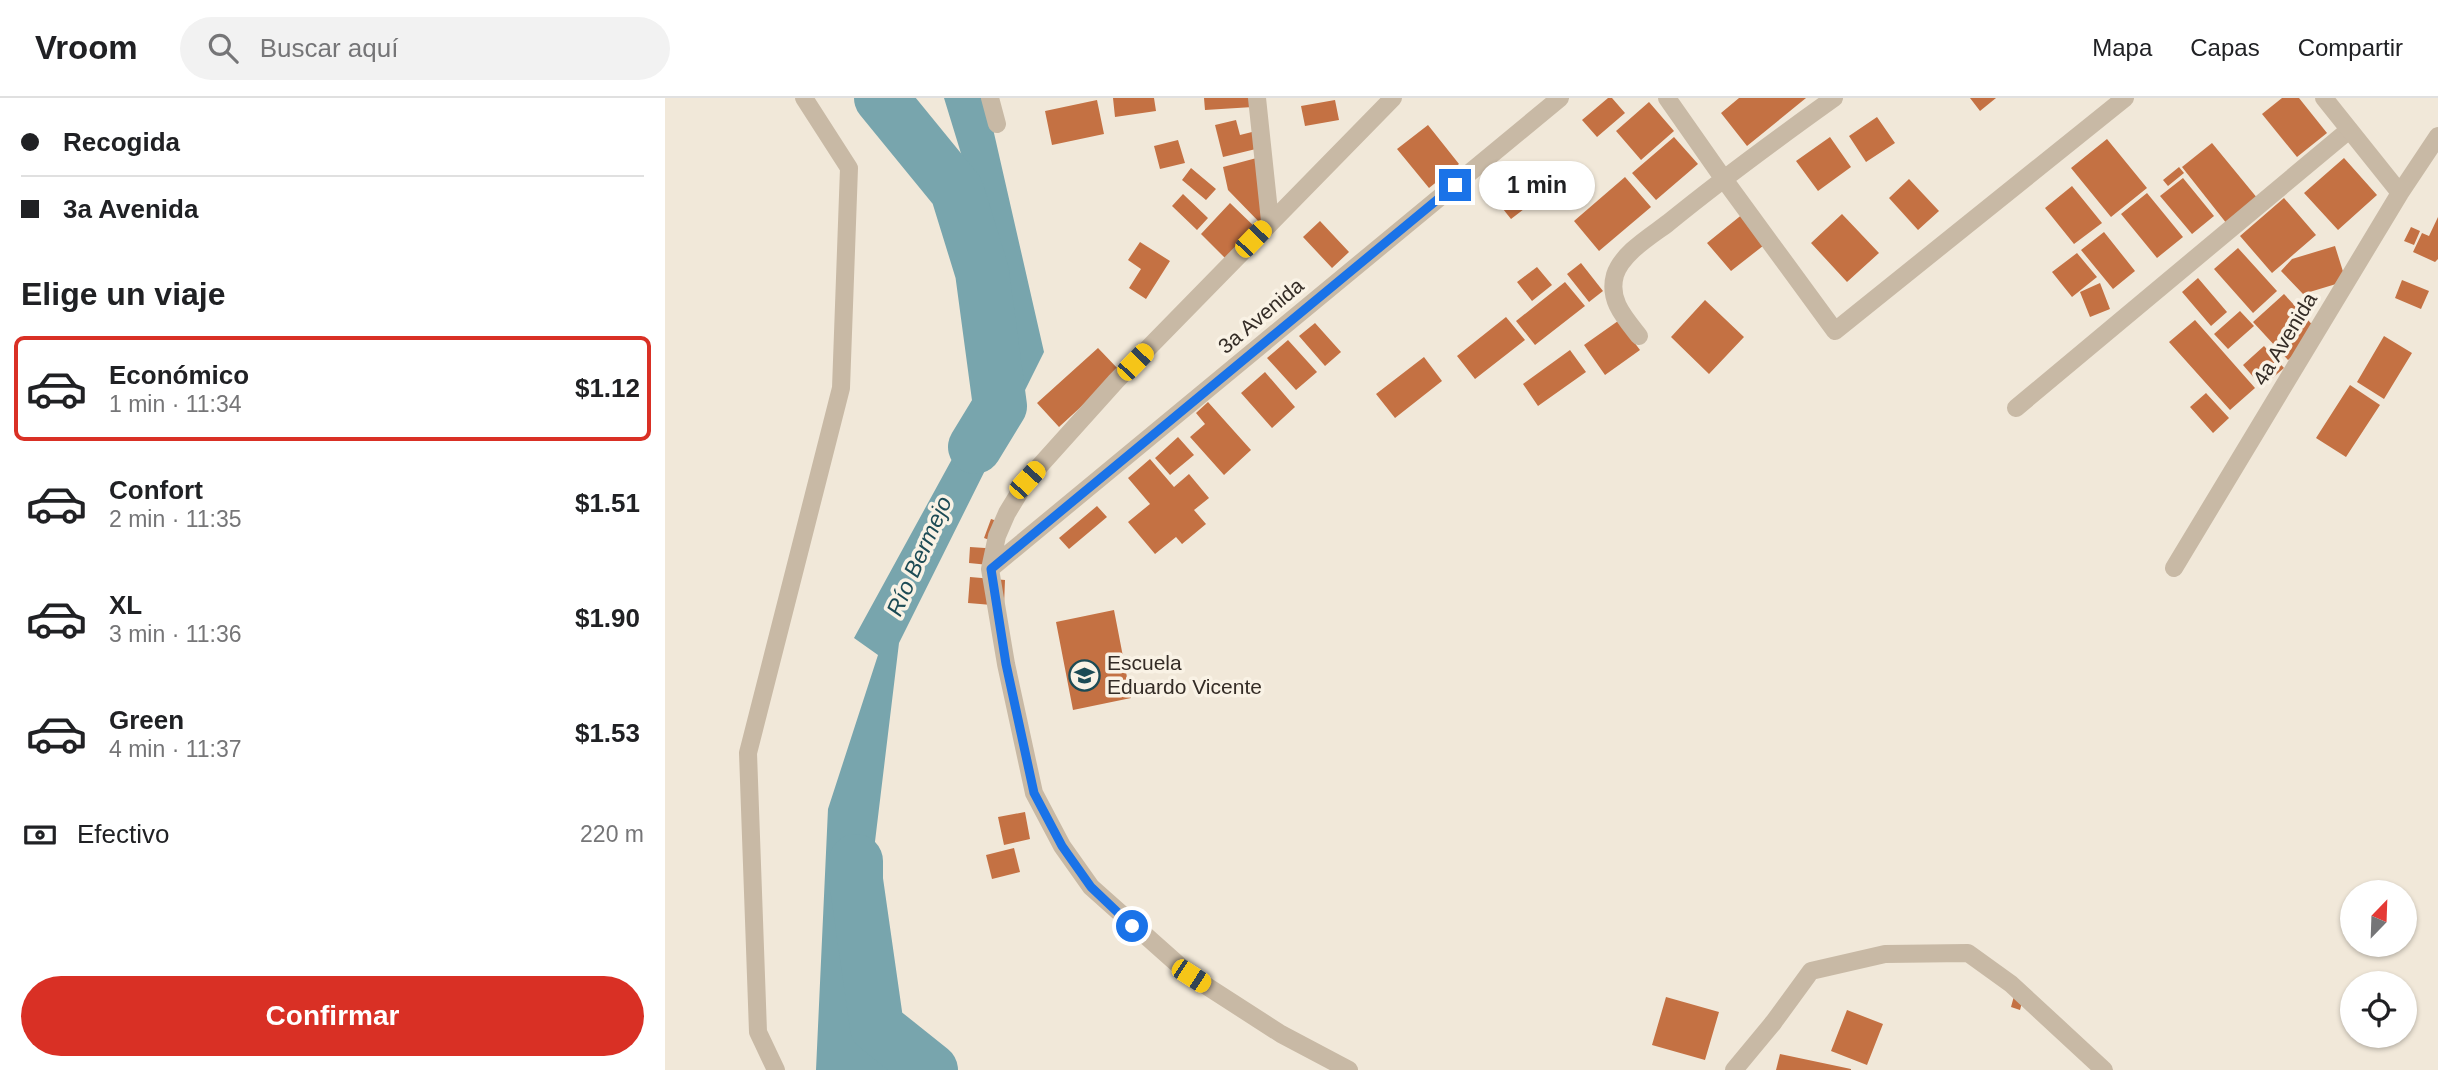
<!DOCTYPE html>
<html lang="es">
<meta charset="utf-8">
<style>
:root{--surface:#fff;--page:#f2f2f2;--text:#202124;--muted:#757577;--line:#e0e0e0;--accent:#d93025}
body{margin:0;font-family:Helvetica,sans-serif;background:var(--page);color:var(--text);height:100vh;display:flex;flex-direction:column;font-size:26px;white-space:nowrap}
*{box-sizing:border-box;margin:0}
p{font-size:23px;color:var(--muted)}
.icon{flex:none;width:38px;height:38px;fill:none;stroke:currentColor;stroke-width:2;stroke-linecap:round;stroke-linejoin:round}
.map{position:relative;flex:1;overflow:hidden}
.drawer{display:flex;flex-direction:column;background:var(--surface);width:665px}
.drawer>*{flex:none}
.top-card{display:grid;align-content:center;height:154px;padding:0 21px;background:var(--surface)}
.needle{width:46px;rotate:23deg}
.fabs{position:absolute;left:1675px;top:782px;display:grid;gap:14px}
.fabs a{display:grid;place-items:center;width:77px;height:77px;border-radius:50%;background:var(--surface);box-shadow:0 2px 5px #0004;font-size:35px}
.end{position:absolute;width:32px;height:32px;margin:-16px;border:9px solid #1a73e8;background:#fff;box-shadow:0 0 0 4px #fff}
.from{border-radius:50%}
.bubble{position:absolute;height:49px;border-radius:24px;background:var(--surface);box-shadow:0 2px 5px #0004;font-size:23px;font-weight:800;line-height:49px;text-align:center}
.car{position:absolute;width:21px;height:42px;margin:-21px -10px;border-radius:9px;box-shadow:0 0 5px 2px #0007;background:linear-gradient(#f5c518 24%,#345 0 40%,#f5c518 0 76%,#345 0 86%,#f5c518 0)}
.top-card b{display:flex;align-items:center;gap:24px;height:66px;font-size:26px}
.top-card b+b{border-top:2px solid var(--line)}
.top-card i{width:18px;height:18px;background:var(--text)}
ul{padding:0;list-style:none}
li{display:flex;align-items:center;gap:21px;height:105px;margin:0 14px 10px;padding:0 7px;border:4px solid transparent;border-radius:10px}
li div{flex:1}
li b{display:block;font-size:26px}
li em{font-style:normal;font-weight:800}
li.on{border-color:var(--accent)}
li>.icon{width:63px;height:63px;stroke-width:1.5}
h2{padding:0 21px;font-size:32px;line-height:84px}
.pay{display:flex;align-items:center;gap:18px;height:77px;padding:0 21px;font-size:26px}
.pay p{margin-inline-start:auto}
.button{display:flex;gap:14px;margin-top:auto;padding:14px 21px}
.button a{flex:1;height:80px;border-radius:42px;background:var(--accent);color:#fff;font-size:28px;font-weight:800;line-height:80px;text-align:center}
header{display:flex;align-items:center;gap:42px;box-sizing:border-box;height:98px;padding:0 35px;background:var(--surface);border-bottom:2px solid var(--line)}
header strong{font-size:33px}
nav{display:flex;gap:38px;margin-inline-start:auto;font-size:24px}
.search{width:490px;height:63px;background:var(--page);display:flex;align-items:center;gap:18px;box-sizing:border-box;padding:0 24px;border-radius:38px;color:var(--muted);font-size:26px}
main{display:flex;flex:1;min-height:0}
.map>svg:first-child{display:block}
</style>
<header>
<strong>Vroom</strong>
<div class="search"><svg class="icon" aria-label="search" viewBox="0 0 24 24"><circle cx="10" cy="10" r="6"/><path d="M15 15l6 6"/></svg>Buscar aquí</div>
<nav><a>Mapa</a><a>Capas</a><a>Compartir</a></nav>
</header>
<main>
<section class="drawer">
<div class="top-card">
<b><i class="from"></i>Recogida</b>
<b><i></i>3a Avenida</b>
</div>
<h2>Elige un viaje</h2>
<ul>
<li class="on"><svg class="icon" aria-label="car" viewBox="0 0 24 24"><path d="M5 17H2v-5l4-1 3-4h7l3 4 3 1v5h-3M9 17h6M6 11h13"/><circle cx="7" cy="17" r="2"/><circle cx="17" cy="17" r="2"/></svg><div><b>Económico</b><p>1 min · 11:34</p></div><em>$1.12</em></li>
<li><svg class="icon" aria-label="car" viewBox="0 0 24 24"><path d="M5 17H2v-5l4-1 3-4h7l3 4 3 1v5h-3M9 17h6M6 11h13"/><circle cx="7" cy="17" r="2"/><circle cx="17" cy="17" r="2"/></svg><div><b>Confort</b><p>2 min · 11:35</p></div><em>$1.51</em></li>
<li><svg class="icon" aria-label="car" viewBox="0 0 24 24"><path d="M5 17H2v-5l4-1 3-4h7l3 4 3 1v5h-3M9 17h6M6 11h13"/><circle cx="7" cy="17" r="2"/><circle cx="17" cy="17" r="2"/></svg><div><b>XL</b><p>3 min · 11:36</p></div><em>$1.90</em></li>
<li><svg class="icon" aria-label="car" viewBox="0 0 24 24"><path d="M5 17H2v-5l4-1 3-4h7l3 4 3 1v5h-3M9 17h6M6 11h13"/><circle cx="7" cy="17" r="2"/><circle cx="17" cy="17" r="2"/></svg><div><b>Green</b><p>4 min · 11:37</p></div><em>$1.53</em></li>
</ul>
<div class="pay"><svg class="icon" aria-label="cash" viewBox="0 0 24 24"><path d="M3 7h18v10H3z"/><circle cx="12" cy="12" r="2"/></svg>Efectivo<p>220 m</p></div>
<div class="button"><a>Confirmar</a></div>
</section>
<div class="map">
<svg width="1773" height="972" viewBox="0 0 1773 972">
<rect width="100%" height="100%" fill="#f1e8d9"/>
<path fill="#78a5ad" d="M279,0h42l58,254 -145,291 -37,306 63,121h-109l12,-261 50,-154 -24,-17 149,-272 2,-69z"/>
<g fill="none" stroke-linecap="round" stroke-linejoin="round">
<path stroke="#78a5ad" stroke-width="54" d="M216,0l76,93 25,81 18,134 -25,41
M191,763v19l21,147 54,43"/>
</g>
<path fill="#c47143" d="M448,0h41l2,13 -41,6z
M539,0h48l1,9 -48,3z
M943,0h4l13,15 -28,24 -15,-17z
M1074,0h67l-59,48 -26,-33z
M1305,0h26l-16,13z
M1617,0h17l28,35 -30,24 -35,-43z
M432,2l7,34 -52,11 -7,-34z
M670,2l4,20 -34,6 -4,-20z
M984,4l25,29 -33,29 -25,-29z
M1212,19l18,26 -29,19 -17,-26z
M571,22l4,15 20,-5 4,17 -41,10 -8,-32z
M763,27l31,39 -30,24 -32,-39z
M1009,39l24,27 -42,36 -24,-27z
M1165,39l21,30 -33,24 -22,-30z
M1442,41l40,49 -36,29 -40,-49z
M513,42l7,23 -25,6 -6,-23z
M1547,45l46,56 -31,25 -45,-57z
M599,58l-1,70 -35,-36 -5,-23z
M1679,60l33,37 -39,35 -34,-37z
M839,69l28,36 -21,16 -28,-35z
M1514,69l5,6 -16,13 -5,-6z
M526,70l25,21 -10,11 -24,-20z
M960,79l26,30 -52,44 -25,-30z
M1518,80l31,38 -22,18 -32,-38z
M1244,81l30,32 -21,19 -29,-32z
M1407,88l30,37 -28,21 -29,-36z
M1482,95l36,44 -26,21 -36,-44z
M518,96l25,24 -11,12 -25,-24z
M1619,100l32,37 -44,38 -32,-37z
M565,105l29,28 -30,31 -28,-28z
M1079,115l24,29 -37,29 -24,-28z
M1177,116l37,39 -32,29 -36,-39z
M1773,119v42l-3,3 -22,-10 9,-19 7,3z
M655,123l29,31 -17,16 -29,-31z
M1746,129l9,4 -6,14 -10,-4z
M1439,134l31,39 -22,18 -32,-39z
M475,144l30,19 -24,38 -17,-11 12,-19 -13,-9z
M1670,148l11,35 -43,13 -22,-23 11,-12z
M1573,150l39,43 -24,22 -39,-44z
M1412,155l20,24 -25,20 -20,-25z
M916,165l22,28 -14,11 -22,-28z
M872,169l15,18 -20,16 -15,-19z
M1533,180l29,34 -16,14 -29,-34z
M1737,182l27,11 -8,18 -26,-11z
M900,184l20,24 -50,39 -19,-24z
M1435,185l10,26 -20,8 -10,-25z
M1619,196l35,38 -31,28 -35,-38z
M1040,202l39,37 -35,37 -38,-37z
M1575,213l14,15 -26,23 -14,-15z
M841,219l19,23 -50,39 -18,-23z
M1530,222l60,68 -25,22 -61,-68z
M953,223l22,29 -35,25 -21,-30z
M650,225l26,29 -16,14 -26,-30z
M1719,238l28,17 -28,46 -27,-17z
M623,242l29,32 -21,18 -29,-32z
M1599,248l20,22 -22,19 -19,-22z
M433,250l22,23 -61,56 -22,-24z
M905,252l16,22 -48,34 -15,-22z
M759,259l18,24 -47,37 -19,-24z
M600,274l30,35 -23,21 -31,-35z
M1685,287l30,20 -34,52 -30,-19z
M1541,295l23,25 -16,15 -23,-26z
M543,304l43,48 -27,25 -34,-38 15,-13 -9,-11z
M513,339l16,18 -24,20 -15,-17z
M485,361l24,28 15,-13 20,24 -15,12 12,14 -24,20 -6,-7 -21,17 -27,-32 22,-18 -22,-26z
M432,408l10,11 -38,32 -10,-11z
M326,421l18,6 -6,20 -19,-7z
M305,449l30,2 -1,17 -30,-3z
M305,479l35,3 -1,26 -36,-3z
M449,512l17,88 -58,12 -17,-88z
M360,714l5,27 -26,6 -6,-28z
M349,750l6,24 -28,7 -6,-24z
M1349,898l9,3 -3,11 -9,-3z
M1001,899l53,15 -14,48 -53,-15z
M1182,912l36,14 -16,41 -36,-14z
M1115,956l71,15v1h-75z"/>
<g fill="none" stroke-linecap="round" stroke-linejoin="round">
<path stroke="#c8b9a5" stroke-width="18" d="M592,0l13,123
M1002,0l56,80 112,153 290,-233
M974,238c-15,-19 -31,-36 -24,-61 7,-22 36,-39 53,-52 54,-44 110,-85 166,-125
M1351,310l333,-278
M1108,925l38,-52 74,-17 83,-1 43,31 93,86
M111,972l-18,-38 -10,-279 93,-365 8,-220 -45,-70"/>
<path stroke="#c8b9a5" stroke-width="18" d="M325,0l7,26
M1659,0l76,95
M1509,470l226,-375 38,-57
M325,471l570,-471
M684,972l-68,-36 -90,-58 -100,-89 -29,-41 -28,-53 -28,-129 -16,-95 7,-33 10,-23 20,-33 89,-99 277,-283
M1069,972l39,-47"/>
</g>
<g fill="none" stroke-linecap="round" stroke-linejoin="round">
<path stroke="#1a73e8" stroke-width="9" d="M467,828l-41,-39 -29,-41 -28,-53 -28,-129 -15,-95 464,-384"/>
</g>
<defs>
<symbol id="school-ring" viewBox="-11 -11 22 22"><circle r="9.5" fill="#f9f2e5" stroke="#1c4b55" stroke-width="1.5"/><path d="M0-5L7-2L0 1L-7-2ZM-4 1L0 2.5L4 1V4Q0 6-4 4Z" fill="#1c4b55"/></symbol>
</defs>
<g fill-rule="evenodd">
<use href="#school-ring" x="402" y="560" width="35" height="35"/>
</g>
<g text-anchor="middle" stroke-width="7" stroke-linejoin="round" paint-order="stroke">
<g font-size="21" fill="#342c26" stroke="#f9f2e5">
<text transform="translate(596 218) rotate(-40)" y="7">3a Avenida</text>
<text transform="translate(1620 241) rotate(-59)" y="7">4a Avenida</text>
</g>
<g font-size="21" fill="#342c26" stroke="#f9f2e5" text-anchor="start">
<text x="442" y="572">Escuela<tspan x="442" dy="24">Eduardo Vicente</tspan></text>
</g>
<g font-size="23" font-style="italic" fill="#1c4b55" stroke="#f9f2e5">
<text transform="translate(254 458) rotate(-66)" y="8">Río Bermejo</text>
</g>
</g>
</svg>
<div class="fabs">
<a><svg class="needle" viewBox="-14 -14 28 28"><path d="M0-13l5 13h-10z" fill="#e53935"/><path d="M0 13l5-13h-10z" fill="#757577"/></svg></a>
<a><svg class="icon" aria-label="locate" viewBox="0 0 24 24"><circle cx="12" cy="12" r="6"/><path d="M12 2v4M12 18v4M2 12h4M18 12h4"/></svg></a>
</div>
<i class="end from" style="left:467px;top:828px"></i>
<i class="end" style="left:790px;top:87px"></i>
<div class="bubble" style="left:814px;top:63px;width:116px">1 min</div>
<i class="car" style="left:588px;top:141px;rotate:44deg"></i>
<i class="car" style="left:470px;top:264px;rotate:44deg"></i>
<i class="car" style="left:362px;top:382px;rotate:42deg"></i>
<i class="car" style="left:526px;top:878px;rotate:123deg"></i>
</div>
</main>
